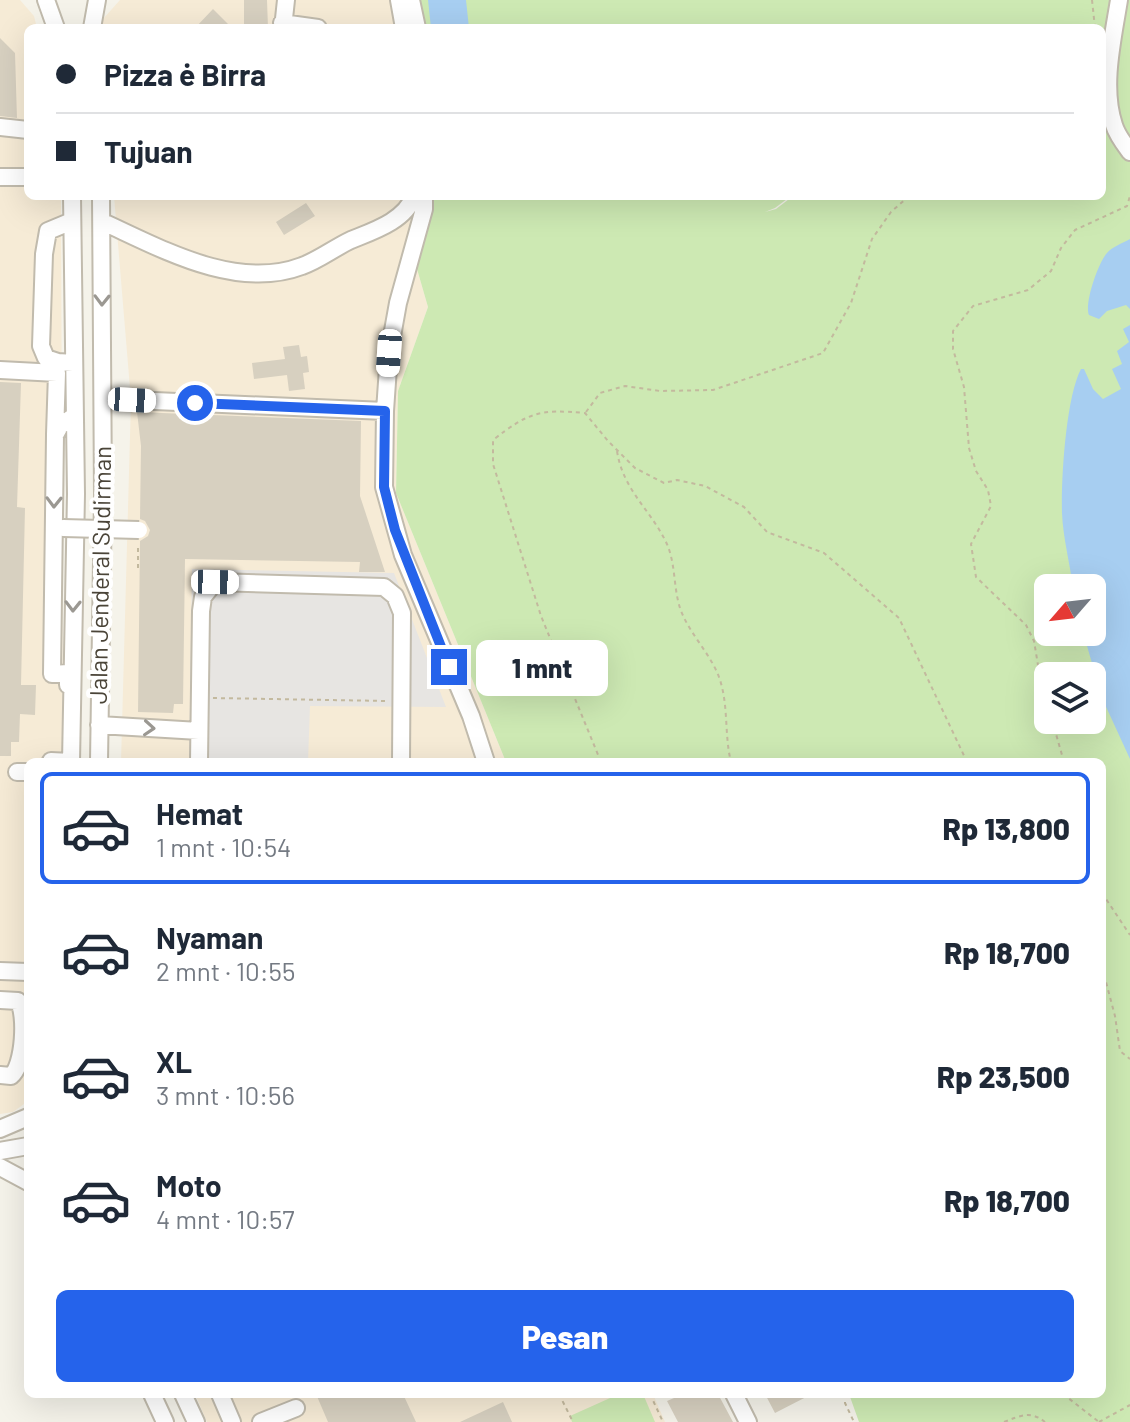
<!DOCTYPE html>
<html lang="id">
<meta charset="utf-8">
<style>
:root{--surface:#fff;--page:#f6f6f7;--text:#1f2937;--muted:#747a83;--line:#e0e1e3;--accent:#2563eb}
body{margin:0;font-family:Barlow,sans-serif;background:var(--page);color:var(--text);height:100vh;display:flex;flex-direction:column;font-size:30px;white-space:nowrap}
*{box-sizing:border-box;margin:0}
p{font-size:26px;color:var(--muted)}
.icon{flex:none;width:44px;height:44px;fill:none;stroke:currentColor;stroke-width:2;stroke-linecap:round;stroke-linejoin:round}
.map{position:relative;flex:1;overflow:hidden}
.details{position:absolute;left:24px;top:758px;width:1082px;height:640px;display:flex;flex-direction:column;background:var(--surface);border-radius:12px;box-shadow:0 8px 32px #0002}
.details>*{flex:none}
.top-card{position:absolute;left:24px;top:24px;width:1082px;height:176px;border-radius:12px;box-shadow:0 8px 32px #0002;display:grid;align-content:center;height:176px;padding:0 32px;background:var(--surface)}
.needle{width:52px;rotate:242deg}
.buttons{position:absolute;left:1034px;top:574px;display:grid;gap:16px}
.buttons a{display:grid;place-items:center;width:72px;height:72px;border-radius:12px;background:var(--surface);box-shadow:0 8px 32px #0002;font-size:40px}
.end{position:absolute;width:36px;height:36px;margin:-18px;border:10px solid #2563eb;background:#fff;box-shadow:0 0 0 4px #fff}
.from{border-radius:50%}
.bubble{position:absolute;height:56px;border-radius:12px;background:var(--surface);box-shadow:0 8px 32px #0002;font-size:26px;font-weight:800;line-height:56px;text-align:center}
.car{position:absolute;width:24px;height:48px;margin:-24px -12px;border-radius:10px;box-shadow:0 0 6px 2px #0007;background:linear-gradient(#fff 24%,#345 0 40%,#fff 0 76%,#345 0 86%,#fff 0)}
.top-card b{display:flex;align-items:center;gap:28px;height:76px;font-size:30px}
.top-card b+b{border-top:2px solid var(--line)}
.top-card i{width:20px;height:20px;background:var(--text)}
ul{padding:14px 0 0;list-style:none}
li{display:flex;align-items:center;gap:24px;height:112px;margin:0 16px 12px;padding:0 16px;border:4px solid transparent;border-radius:12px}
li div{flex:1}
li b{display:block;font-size:30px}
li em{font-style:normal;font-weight:800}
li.current{border-color:var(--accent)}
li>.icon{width:72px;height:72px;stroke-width:1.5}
.button{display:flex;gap:16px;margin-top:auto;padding:16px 32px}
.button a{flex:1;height:92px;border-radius:12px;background:var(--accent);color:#fff;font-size:32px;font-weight:800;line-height:92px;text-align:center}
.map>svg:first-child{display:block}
</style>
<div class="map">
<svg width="1130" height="1422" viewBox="0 0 1130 1422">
<rect width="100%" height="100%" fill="#f5f3ea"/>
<path fill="#f6ebd6" d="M0,0h20l14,16 3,12h-9v168h33l2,566h-35v339l-15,11 -13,2z
M120,0h299l3,28h-321l2,-9z
M114,196h316l-1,15 -12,58 11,38 -30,84 -2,102 110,269h-385l10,-362z
M195,1394h458l12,28h-458z"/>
<path fill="#cde9b3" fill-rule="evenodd" d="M419,0h711v1422h-271l-10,-28h253v-632h-596l-110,-269 2,-102 30,-84 -11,-38 12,-58 1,-15h361l-16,12 -10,4 11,-3 17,-13h309v-168h-680zM1048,588h44v44h-44zM1048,676h44v44h-44z
M619,1394h24l12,28h-83l-2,-6z"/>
<path fill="#e7e5e2" d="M192,569l202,4 52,134 -136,-1 -2,56h-119z"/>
<path fill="#a7cef1" d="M428,0h38l3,28h-38z
M1130,239v70l-4,-4 -19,6 -8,8 -10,-4c-5,-11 9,-52 18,-62 5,-6 16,-10 23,-14z
M1130,325v434l-28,-61 -19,-66h9v-44h-19c-3,-25 -10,-50 -11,-75 -1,-34 4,-116 19,-144h3l9,20 10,10 18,-10 -9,-20 10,-5 -5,-13 12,-9 -6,-13z"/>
<path fill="#d7d0c0" d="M244,0h23l1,28h-24z
M213,9l19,19h-37z
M0,38l15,15 2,65 -17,-2z
M306,203l9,13 -31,19 -8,-13z
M299,345l2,12 6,-1 2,16 -6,1 2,16 -16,2 -2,-16 -33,4 -2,-16 33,-4 -2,-12z
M0,382l21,1 -4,124 8,1 -4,177h15l-1,30 -15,-1 -1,28h-8v14h-11z
M137,412l224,9 -1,75 25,76h-26l1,-10 -175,-3 -2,145h-9l-1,9 -35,-1 2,-171 8,-5 2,-6 -5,-9 -5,-2 1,-73z
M316,1394h87l13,28h-88z
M672,1394h46l15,28h-55l-11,-21 7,-3z
M765,1394h47l-37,19z
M503,1402l9,20h-52z"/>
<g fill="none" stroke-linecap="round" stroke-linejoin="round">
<defs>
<path id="minor" d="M46,0l10,28
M399,0l5,28
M411,0l6,28
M1119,0c-6,38 -18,87 -5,125 3,10 10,19 16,27
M282,23l36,5
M92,28l5,-28
M283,28l3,-28
M0,127l28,3
M0,177h28
M424,196v13l-26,94 -9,50 -4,58 -1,76 19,68 68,161 15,46
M72,221l-24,10 -4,23 -3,92 5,12 12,4 15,1
M103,222c59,27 133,69 199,44 17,-6 32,-18 49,-26 22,-9 54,-19 63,-44
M0,370l57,3 -2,61
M132,400l253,11
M68,685v-12l-16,1 3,-239 5,-9 14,-10
M99,725l100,6
M51,761l20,1 5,-268 -4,-298
M99,762l4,-267 -2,-299
M199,762l2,-151 2,-14 12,-15 169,5 11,9 7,17 -1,149
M17,772h11
M0,971l28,1
M0,1000l18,1c9,12 6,65 -7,75l-11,-1
M0,1129l28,-12
M0,1151l28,-5
M0,1167l28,15
M152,1394l13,28
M183,1394l13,28
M220,1394l12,28
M734,1394l14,28
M261,1422l35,-14"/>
</defs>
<use href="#minor" stroke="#c1bbad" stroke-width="20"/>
<path stroke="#c3b99e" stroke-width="2" stroke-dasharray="4 4" stroke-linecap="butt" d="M1092,0l3,28
M586,412l14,-19 25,-7 35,5 53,-1 110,-37 28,-50 21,-64 19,-27 18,-16
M617,451c6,39 33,58 49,91 10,21 7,44 14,66 8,24 30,45 39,69 10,28 5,57 12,85
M138,568v-21
M213,698l174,3
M1048,705l-9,-34 -5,-30 -8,-16 -50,-48 -5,-33 20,-38 -3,-16 -12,-19 -7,-23 -5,-61 -11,-38v-18l20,-25 55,-16 23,-19 10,-23 14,-18 52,-24 3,-10
M1052,720l12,42
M601,762l-60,-146 -48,-152v-24c36,-28 47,-31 92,-27l23,28 27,27 29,15 13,-3 28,6 39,21 23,25 57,21 75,65 68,144
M1102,893l28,42
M1102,967l13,49 5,35 10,8
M559,1394l14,28
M650,1394l13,28
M845,1394v9l9,19
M1063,1394l36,28
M1004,1422c16,-6 26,-12 41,0
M1099,1422l31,-17"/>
<use href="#minor" stroke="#fff" stroke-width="16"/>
<defs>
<path id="minor-bridge" d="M63,528l76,2"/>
</defs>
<use href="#minor-bridge" stroke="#c1bbad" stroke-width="20" stroke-linecap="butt"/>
<use href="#minor-bridge" stroke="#fff" stroke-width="16"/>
</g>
<defs><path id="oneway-chevron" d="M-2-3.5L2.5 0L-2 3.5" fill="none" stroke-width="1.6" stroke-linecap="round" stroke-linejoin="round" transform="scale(2)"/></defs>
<g stroke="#9b9892">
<use href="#oneway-chevron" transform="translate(102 300) rotate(91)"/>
<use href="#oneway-chevron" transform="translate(54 502) rotate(91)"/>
<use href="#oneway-chevron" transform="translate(73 606) rotate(91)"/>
<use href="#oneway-chevron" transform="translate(149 728) rotate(4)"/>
</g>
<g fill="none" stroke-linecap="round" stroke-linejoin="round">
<path stroke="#2563eb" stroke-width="10" d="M195,403l190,8 -1,76 11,43 54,137"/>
</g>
<g text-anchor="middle" stroke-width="8" stroke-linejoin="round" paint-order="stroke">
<g font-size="24" fill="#4a4438" stroke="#fff">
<text transform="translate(101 575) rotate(-89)" y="8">Jalan Jenderal Sudirman</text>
</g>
</g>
</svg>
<div class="buttons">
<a><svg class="needle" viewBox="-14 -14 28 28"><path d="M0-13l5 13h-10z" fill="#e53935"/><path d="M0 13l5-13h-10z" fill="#747a83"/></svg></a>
<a><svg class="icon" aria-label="layers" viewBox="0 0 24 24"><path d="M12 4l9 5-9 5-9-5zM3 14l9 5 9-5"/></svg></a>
</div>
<i class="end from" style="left:195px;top:403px"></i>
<i class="end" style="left:449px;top:667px"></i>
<div class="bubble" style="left:476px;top:640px;width:132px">1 mnt</div>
<i class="car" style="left:389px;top:353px;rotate:184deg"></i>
<i class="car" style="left:132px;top:400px;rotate:93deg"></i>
<i class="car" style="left:215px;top:582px;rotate:91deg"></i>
<div class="top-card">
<b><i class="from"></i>Pizza ė Birra</b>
<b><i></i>Tujuan</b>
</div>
<section class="details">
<ul>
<li class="current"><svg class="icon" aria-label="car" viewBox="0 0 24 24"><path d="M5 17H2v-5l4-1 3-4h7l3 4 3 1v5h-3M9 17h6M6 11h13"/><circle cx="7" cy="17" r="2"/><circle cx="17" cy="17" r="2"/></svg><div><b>Hemat</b><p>1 mnt · 10:54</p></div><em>Rp 13,800</em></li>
<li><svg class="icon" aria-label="car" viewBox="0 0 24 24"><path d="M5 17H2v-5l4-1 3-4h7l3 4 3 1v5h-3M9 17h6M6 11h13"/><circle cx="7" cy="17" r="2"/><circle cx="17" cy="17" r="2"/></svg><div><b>Nyaman</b><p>2 mnt · 10:55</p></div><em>Rp 18,700</em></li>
<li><svg class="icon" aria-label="car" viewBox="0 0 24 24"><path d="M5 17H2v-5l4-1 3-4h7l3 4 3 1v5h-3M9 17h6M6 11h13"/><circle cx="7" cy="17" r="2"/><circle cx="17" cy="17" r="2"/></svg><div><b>XL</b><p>3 mnt · 10:56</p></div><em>Rp 23,500</em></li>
<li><svg class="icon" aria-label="car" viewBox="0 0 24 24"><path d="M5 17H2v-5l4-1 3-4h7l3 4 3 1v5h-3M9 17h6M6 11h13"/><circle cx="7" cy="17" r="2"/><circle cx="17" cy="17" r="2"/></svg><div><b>Moto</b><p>4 mnt · 10:57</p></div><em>Rp 18,700</em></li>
</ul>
<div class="button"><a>Pesan</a></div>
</section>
</div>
